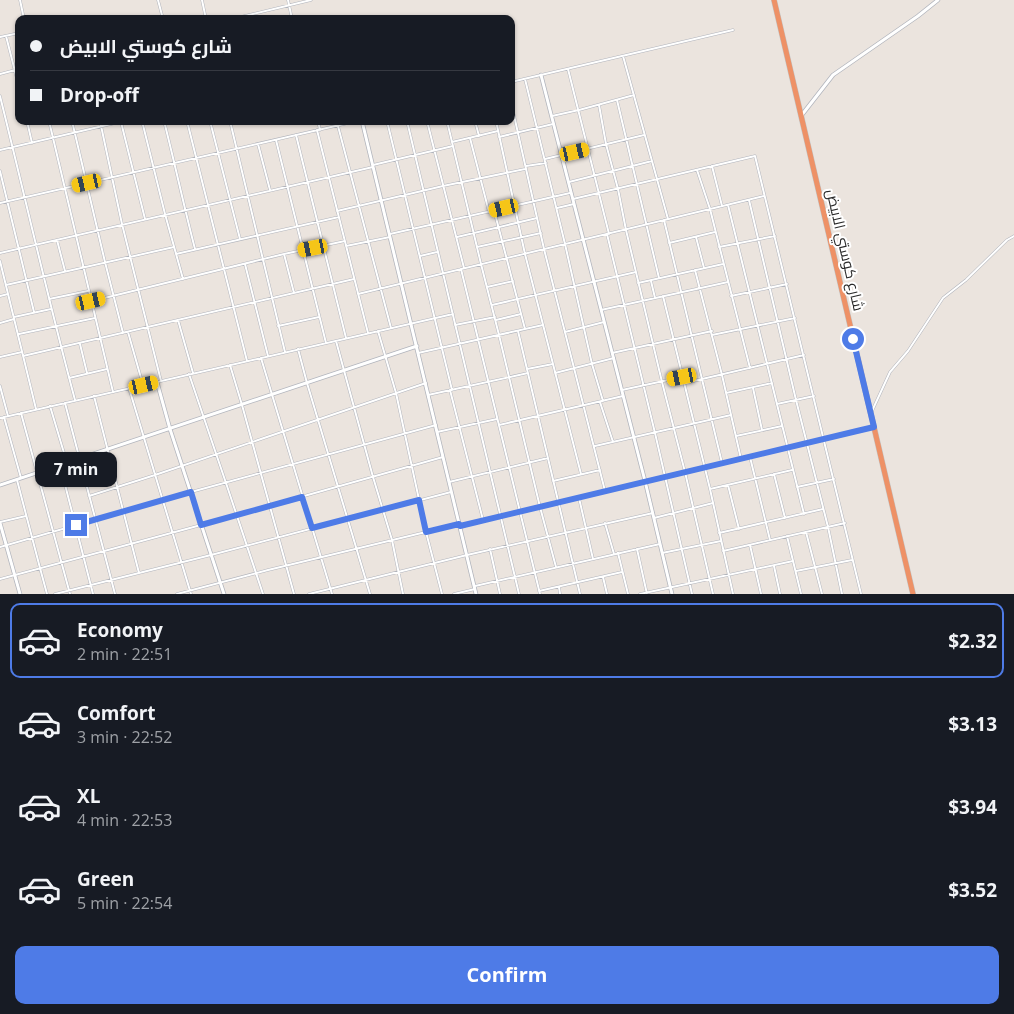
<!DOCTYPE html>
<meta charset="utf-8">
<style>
:root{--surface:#171b24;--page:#242831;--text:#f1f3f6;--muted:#9ea1a6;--line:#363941;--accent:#4e7be7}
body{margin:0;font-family:"Open Sans",Cairo,sans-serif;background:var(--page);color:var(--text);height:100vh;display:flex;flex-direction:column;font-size:19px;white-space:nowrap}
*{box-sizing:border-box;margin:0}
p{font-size:16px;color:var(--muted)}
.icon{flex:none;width:28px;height:28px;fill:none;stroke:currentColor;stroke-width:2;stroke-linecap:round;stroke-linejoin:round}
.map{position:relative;height:594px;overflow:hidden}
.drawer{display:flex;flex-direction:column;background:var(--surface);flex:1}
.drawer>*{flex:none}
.guide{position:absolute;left:15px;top:15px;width:500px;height:110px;border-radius:10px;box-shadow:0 1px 4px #0004;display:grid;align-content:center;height:110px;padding:0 15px;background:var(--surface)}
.end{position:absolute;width:22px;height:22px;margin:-11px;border:6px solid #4e7be7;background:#fff;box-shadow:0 0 0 2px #fff}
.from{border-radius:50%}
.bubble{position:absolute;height:35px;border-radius:10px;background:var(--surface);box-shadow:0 1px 4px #0004;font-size:16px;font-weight:700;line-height:35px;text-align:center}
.car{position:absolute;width:15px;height:30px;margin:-15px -8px;border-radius:6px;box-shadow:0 0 4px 1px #0007;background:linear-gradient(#f5c518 24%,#345 0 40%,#f5c518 0 76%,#345 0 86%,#f5c518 0)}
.guide b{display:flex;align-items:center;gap:18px;height:48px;font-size:19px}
.guide b+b{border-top:1px solid var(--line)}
.guide i{width:12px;height:12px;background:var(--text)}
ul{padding:9px 0 0;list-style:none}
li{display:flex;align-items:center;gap:15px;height:75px;margin:0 10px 8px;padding:0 5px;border:2px solid transparent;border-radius:10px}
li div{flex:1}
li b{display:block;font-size:19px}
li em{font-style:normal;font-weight:700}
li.on{border-color:var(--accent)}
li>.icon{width:45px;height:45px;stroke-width:1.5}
.primary-button{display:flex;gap:10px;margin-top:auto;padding:10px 15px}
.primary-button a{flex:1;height:58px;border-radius:10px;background:var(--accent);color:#fff;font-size:20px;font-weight:700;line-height:58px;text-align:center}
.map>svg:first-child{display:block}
</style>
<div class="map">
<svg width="1014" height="594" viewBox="0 0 1014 594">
<rect width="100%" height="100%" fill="#ebe4de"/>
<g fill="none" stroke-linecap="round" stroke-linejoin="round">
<defs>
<path id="street" d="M20,0l4,19
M158,0l5,19
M202,0l4,19
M288,0l4,19
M232,19l79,-19
M6,36l13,51
M0,37l19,-4
M623,56l45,163
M568,69l41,165
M0,74l19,-5
M525,79l40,165 27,120 11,37
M511,82l222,-52
M0,96c25,101 48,203 75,304
M617,100l42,178
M511,102l33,147 61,242
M599,105l7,39 12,45 8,41 36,152 23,90 28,122
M552,116l27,-6 55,-15
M27,121l5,22
M49,121l64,271
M72,121l33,141 18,71
M100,121l22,103 39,157
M142,121l23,93 18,65
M164,121c11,43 20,86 31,128
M187,121l60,240
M210,121l30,118
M230,121l55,231
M318,121l2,9
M387,121l65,269
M407,121l112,473
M427,121l37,147
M447,121l34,143 18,71 41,172 16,60
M475,121l4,15
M496,121l29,133 56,220
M121,122l24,97
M338,126l53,202
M317,130l51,203
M296,135l50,203
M499,137l54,-13
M470,138l19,74
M276,140l50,203
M452,142l46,-11
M258,144l12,46
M0,150l124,-29
M545,159l99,-24
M373,165l80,-19
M526,166l20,-3
M712,166l10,40
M697,170l13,39 40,159
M0,171l34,141
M569,182l83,-21
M573,199l182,-43 106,438
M749,200l47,200 32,127 14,67
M0,203l357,-82
M728,205l76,309
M557,208l17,-4
M494,210l31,119
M337,211l106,-25 82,-17
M664,220l58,243
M390,234l180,-41
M607,234l48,199 37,161
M457,237l80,-19
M696,237l8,31
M57,240l8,31
M669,243l46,-11
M346,246l44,-9
M477,247l64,-14
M719,247l56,-11
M0,253l373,-86
M176,254l163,-37
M284,254l10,39
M420,256l17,-4
M0,261l36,148
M245,264l23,92
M461,269l79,325
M695,270l27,105 19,84
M651,281l4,17
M638,283l85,-19
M6,285l168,-38
M487,287l26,-6
M358,294l406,-98
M0,296l8,-2
M663,296l47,193 23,105
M731,296l56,-12
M49,299l39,-8
M92,301l192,-47 61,-13
M492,305l144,-33
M601,310l127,-28
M14,317l37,-8
M178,320l15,53
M496,320l25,-6
M0,323l14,-4
M455,325l40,-8
M278,326l41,-9
M378,331l18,62 30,139 16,62
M518,331l62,263
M128,332l15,53
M565,332l39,-10
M19,334l76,-16
M712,335l83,-17
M336,341l37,136 19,63 11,54
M80,344l7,29
M298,349l9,34 63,211
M418,353l125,-28
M612,353l100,-22
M23,356l331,-77
M0,357l22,-5
M261,358l71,236
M230,365l12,40 52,189
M527,369l26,-5
M555,373l59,-15
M189,374l37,109 37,111
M69,378l38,-9
M685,383l119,-28
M0,386l8,30
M129,388l62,206
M753,388l9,42
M450,390l33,130
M622,390l60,-13
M726,393l46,-10
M428,395l100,-22
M94,396l45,177
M600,402l13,40
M65,403l50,191
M777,404l37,-8
M50,406l17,57
M872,411l18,-39 18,-21 35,-53 23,-18 41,-40 7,-4
M21,413l49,181
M4,417l17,61
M0,418l453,-104
M499,425l124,-29
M437,432l60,-13
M736,436l46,-10
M595,446l136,-31
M750,457l20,83
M60,465l33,129
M774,474l11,44
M17,480l23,88 7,26
M553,481l47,-11
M449,482l99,-24
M728,485l11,44
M797,487l37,-8
M710,489l82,-19
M89,496l66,-21 271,-92
M579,498l14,61
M654,518l59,-15
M0,522l26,-6
M605,523l9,31
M806,532l16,62
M719,533l104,-24
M787,536l14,58
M750,545l11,49
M0,547l191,-55 245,-67
M490,549l10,45
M637,549l10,45
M723,551l122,-28
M618,553l10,41
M662,553l59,-12
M774,566l6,28
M796,571l56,-11
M603,577l4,17
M0,579l201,-54 242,-68
M475,586l185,-42
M559,587l1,7
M539,591l83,-19
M55,594l156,-39 240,-63
M177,594l91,-24 191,-46
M309,594l158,-39 186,-42
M454,594l21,-5
M640,594l153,-33"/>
<path id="secondary" d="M541,75l104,406 27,113
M801,116l32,-41 85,-59 20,-16
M362,121l114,473
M157,382l13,47 54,165
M0,485l417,-139
M0,523l20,71
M460,526l414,-99"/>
<path id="highway" d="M774,0l139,594"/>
</defs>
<use href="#street" stroke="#b1b4bc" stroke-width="3"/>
<use href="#secondary" stroke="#b1b4bc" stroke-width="4.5"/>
<use href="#highway" stroke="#c3c3c3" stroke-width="6"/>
<use href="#street" stroke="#fff" stroke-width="2"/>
<use href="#secondary" stroke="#fff" stroke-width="3"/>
<use href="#highway" stroke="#ee9166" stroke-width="5"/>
</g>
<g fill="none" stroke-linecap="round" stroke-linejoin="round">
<path stroke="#4e7be7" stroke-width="6" d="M76,525l115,-33 10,33 101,-28 10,31 107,-28 7,32 33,-8 1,2 397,-95 17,-4 -21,-88"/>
</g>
<g text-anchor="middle" stroke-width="4" stroke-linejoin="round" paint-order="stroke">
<g font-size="15" fill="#2a2a2a" stroke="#fff">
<text transform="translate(845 250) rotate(77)" y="5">شارع كوستي الابيض</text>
</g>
</g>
</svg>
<i class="end from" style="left:853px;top:339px"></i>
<i class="end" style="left:76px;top:525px"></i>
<div class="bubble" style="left:35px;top:452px;width:82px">7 min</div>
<i class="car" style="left:575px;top:152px;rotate:77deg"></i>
<i class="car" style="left:87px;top:183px;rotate:257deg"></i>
<i class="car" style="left:504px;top:208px;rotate:257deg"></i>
<i class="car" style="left:313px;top:248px;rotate:259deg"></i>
<i class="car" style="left:91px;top:301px;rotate:77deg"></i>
<i class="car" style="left:682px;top:377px;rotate:259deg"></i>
<i class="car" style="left:144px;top:385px;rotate:77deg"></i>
<div class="guide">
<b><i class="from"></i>شارع كوستي الابيض</b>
<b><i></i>Drop-off</b>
</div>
</div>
<section class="drawer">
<ul>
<li class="on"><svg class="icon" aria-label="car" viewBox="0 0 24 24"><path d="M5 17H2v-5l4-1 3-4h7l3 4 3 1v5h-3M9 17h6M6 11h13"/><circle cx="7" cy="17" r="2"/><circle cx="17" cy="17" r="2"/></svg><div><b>Economy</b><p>2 min · 22:51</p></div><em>$2.32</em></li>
<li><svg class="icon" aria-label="car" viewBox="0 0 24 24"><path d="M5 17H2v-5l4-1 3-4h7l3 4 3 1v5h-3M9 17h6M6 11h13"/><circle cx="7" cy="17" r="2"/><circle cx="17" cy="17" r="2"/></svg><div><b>Comfort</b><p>3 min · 22:52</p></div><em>$3.13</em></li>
<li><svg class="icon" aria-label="car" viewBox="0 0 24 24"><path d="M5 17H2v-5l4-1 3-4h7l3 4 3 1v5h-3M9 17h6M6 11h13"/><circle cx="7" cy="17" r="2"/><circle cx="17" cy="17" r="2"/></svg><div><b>XL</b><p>4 min · 22:53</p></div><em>$3.94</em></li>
<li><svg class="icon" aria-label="car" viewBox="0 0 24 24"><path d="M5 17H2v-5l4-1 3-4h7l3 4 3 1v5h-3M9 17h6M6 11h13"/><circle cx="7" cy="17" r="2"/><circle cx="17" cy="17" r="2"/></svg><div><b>Green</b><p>5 min · 22:54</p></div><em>$3.52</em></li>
</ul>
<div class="primary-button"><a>Confirm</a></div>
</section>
